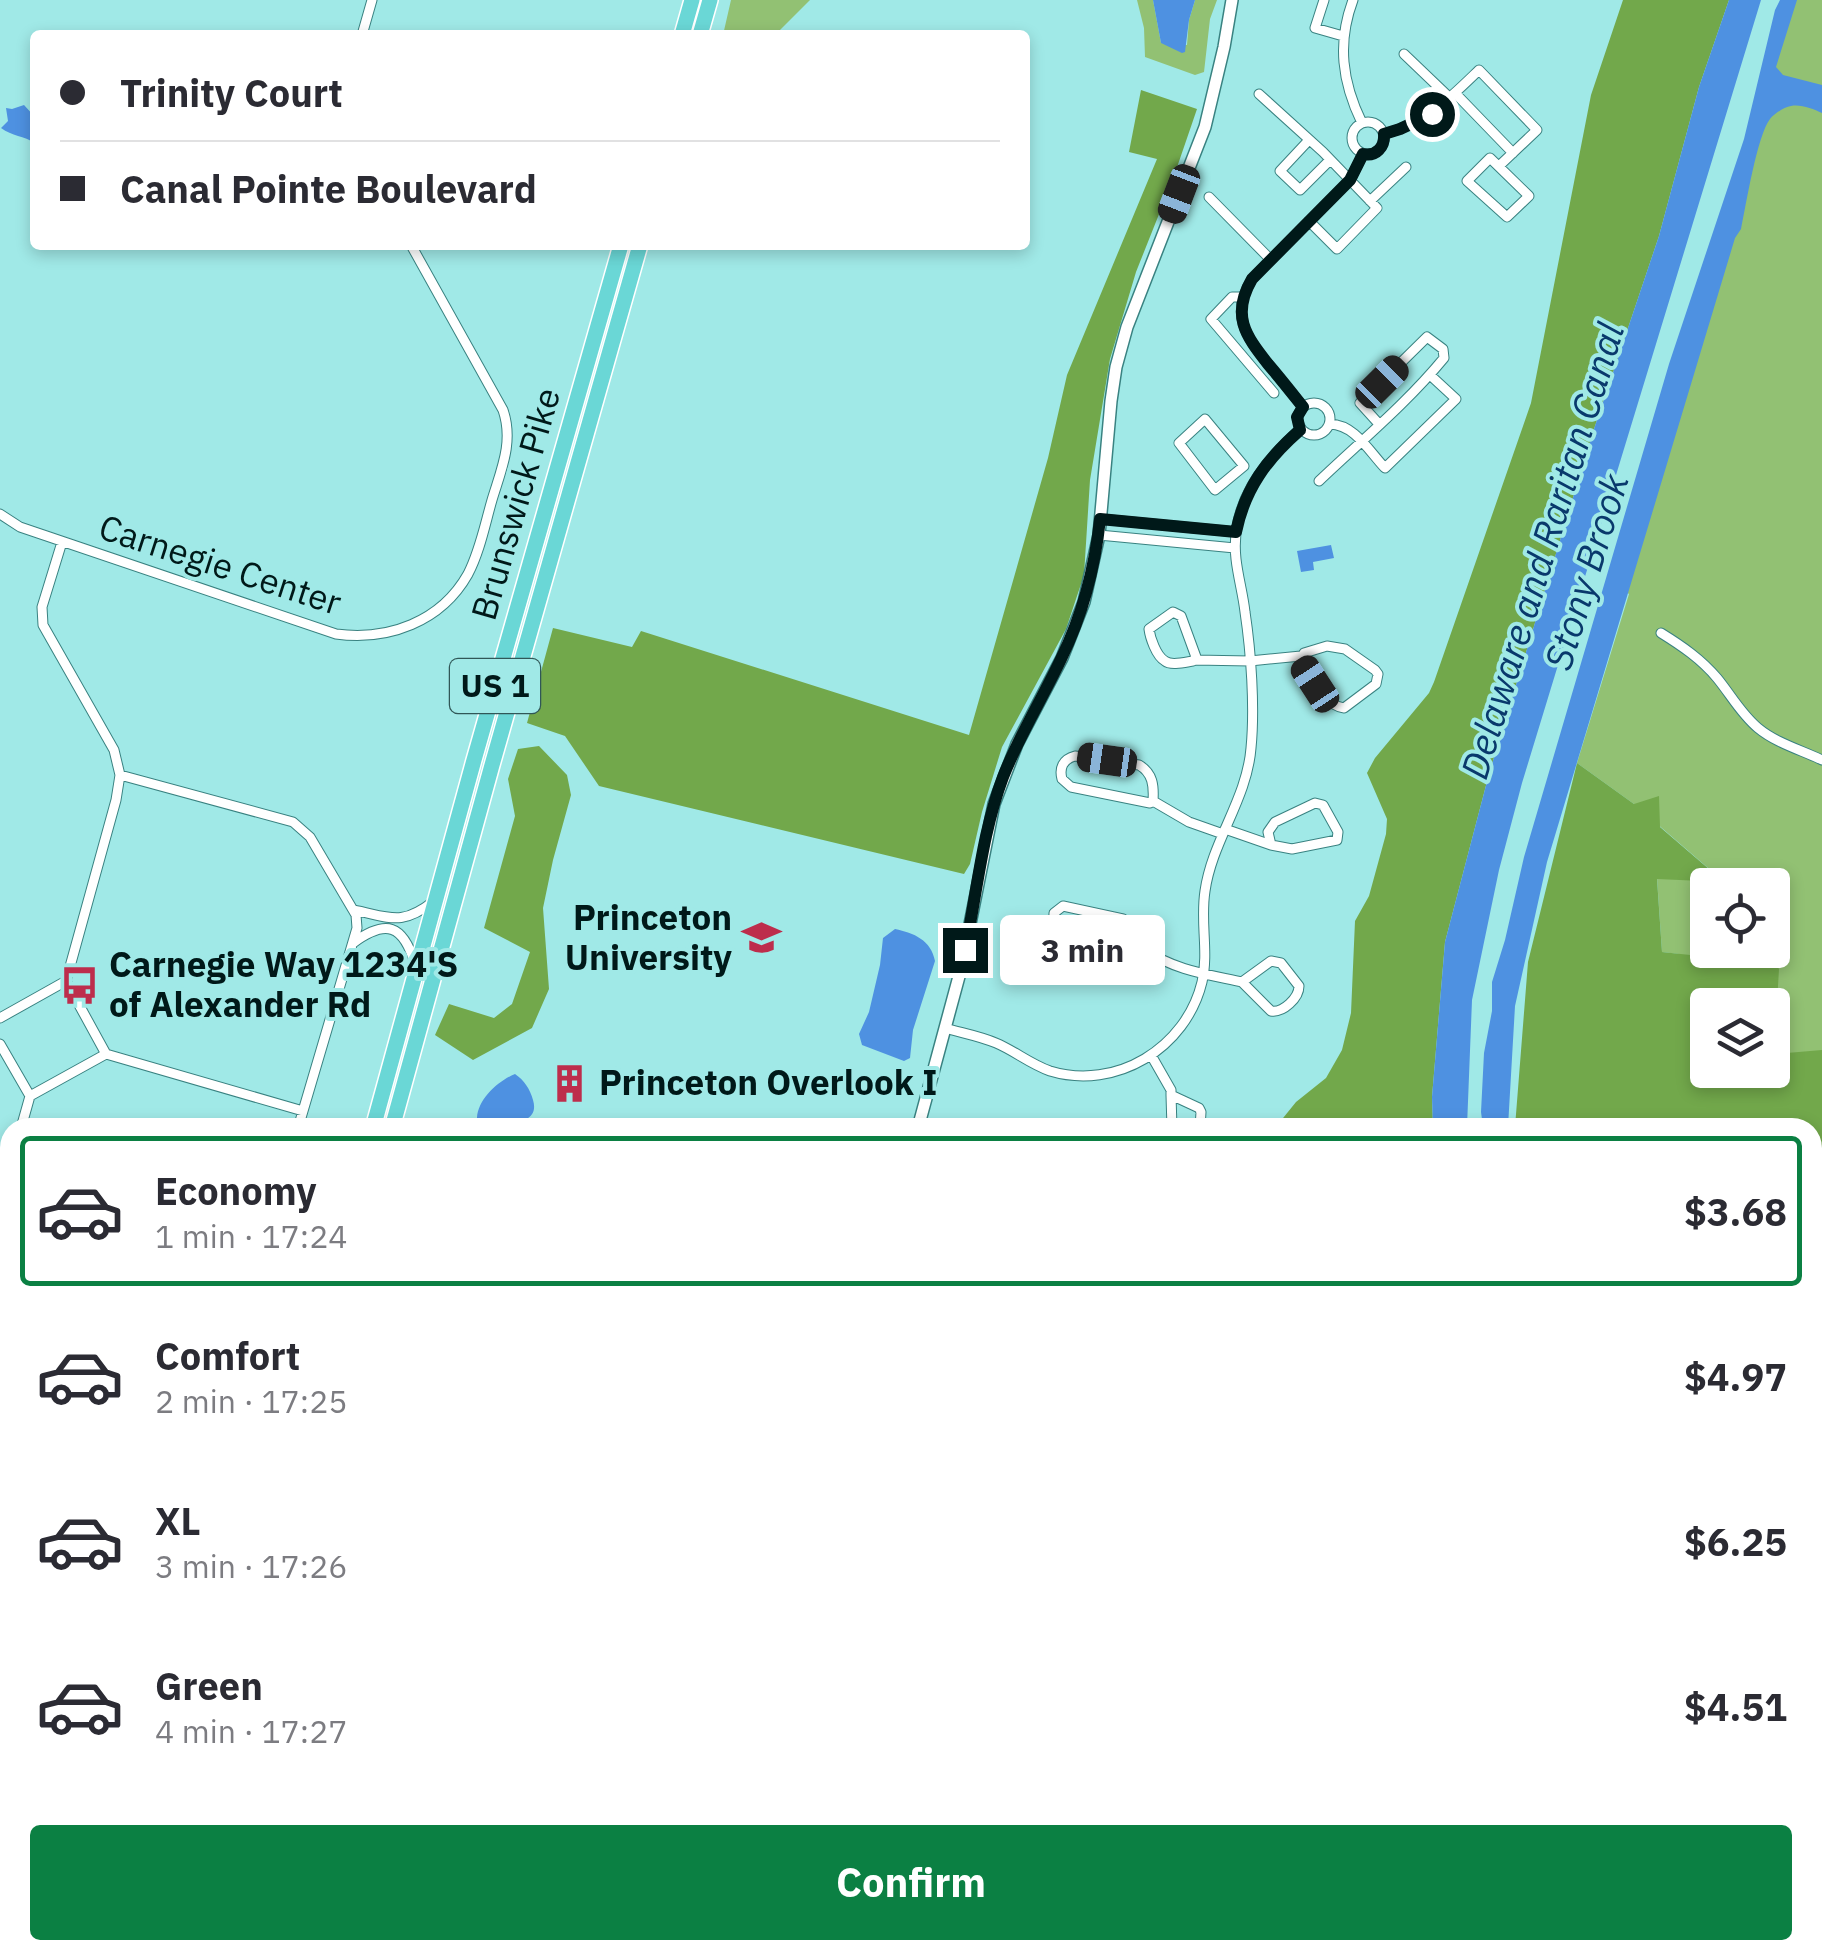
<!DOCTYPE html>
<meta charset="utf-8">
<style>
:root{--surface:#fff;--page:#f2f2f3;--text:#2b2b33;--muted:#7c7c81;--line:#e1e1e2;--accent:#0b8043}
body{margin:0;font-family:"IBM Plex Sans",sans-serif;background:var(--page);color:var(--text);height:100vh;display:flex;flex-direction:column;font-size:38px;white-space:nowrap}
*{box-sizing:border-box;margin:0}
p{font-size:32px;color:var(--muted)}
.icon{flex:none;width:55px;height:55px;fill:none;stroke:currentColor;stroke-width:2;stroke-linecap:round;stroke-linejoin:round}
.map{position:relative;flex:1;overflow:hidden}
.drawer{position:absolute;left:0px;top:1118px;width:1822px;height:842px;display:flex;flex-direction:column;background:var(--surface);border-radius:30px 30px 0 0;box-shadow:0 5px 15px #0003}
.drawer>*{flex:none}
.guide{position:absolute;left:30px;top:30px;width:1000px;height:220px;border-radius:10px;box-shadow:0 5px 15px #0003;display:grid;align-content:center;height:220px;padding:0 30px;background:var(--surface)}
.controls{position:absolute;left:1690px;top:868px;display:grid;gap:20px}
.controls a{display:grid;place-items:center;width:100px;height:100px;border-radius:10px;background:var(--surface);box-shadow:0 5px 15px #0003;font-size:50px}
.end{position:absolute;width:45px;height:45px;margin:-22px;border:12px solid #001919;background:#fff;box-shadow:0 0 0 5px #fff}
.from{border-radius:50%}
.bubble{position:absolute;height:70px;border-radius:10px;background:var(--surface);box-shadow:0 5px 15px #0003;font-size:32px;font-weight:700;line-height:70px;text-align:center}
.car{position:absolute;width:30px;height:60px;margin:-30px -15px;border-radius:12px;box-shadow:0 0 8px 2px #0007;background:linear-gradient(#222 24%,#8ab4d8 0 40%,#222 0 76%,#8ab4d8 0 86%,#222 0)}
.guide b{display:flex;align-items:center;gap:35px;height:95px;font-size:38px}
.guide b+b{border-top:2px solid var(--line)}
.guide i{width:25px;height:25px;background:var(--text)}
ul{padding:18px 0 0;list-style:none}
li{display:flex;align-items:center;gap:30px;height:150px;margin:0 20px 15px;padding:0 10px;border:5px solid transparent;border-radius:10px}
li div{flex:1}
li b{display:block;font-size:38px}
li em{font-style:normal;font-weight:700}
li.active{border-color:var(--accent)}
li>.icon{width:90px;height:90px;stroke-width:1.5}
.primary-button{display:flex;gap:20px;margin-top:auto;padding:20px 30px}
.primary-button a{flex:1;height:115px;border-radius:10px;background:var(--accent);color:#fff;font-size:40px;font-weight:700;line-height:115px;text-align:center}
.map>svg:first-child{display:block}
</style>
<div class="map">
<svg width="1822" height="1958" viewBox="0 0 1822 1958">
<rect width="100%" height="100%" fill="#a0e9e7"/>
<path fill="#92c173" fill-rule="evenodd" d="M731,0h79l-30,30 3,5h-60z
M1137,0h16l8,43 26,2 2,-25 6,-20h22l-7,19 -6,53 -9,3 -50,-18 -1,-29z
M1791,0h31v1085l-49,-31 -1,-49h-64l-29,-51 -17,-2 -5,-74 55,3 3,-7 -81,-70 -57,-41 52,-169 -6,-4zM1708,885h64v65h-64z
M0,1361l10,3v51l-10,-3z"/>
<path fill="#72a84b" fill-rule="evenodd" d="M1623,0h106l-30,87 -40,149 -66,196 -104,342 -44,168 -13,155 1,30 -158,1 21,-26 30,-24 16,-28 9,-37 4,-92 14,-25 17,-62 1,-15 -20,-46 8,-15 54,-65 5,-11 97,-279 60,-308z
M1141,90l56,19 -24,70 -37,93 -26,87 -20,121 -6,95 -18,54 -64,118 -20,65 -12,52 -6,10 -365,-88 -34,-50 -38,-13 26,-95 79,19 9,-16 328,104 79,-277 19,-83 90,-216 -28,-7z
M539,746l28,29 4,20 -18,65 -10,48 6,81 -17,39 -59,32 -38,-25 14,-31 45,14 18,-14 18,-52 -46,-24 31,-112 -7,-37 10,-30z
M1577,763l57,41 25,-8 1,31 64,55 -67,-3 5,73 47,5 10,-7h47l13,19 -5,85 48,-4v281l-9,29 -1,-232 -297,-1 13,-165zM1708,1005h64v65h-64z
M1822,1372v286l-9,4 -1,-272z
M236,1950h216l-3,8h-225z
M1098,1950h373l1,8h-376z
M1523,1950h109v8h-108z
M1663,1950h93l13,8h-106z"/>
<path fill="#4e91e1" d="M1153,0h42l-6,20 -4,32 -3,1 -21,-10z
M1729,0h32l-239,783 -23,87 -27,130 -5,127h-34l-1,-30 13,-155 44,-168 104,-342 66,-196 40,-149z
M1780,0h17l-21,67 7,8 39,10v28c-9,-4 -21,-9 -31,-7 -7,1 -17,8 -21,13 -13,17 -24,86 -29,110l-6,9 -188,624 -32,144 -7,121h-25l-2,-15 3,-59 8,-42v-29l13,-42 19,-83 145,-493 75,-225 31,-129z
M24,105l11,12v26c-11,-7 -23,-7 -34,-15l7,-7 -2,-13 6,1z
M1331,545l3,13 -21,4 1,8 -13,2 -4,-21z
M895,929c19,4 36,11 40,32l-22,69 -3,28 -6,3 -42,-16 -3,-11 10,-22 11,-47 3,-27z
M515,1074c9,6 15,15 18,26 9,30 -40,24 -56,18 1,-19 21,-37 38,-44z"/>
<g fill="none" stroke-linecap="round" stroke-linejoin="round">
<path stroke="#4e91e1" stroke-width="2.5" d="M1712,1950l6,8"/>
<defs>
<path id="street" d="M1324,0l-9,28 28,8
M1353,0c-16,43 -11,82 9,123
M362,35l10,-35
M1404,54l46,44
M1455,93l58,60
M1259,94l64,58 54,56 -40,41 -28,-28
M1352 138a16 16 0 1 1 32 0a16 16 0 1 1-32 0Z
M1384,134c43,-12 64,-34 95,-64l58,60 -38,36
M1309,140l-29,31 20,19 30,-30
M1490,158l39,38 -22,21 -40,-36z
M1209,197l61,62
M1370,201l36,-34
M1243,297h-11l-21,22 63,74
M1298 419a16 16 0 1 1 32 0a16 16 0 1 1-32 0Z
M1303,407c-12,-15 -23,-29 -35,-43 -23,-29 -38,-50 -16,-85l98,-99 13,-26
M1205,419l39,47 -29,24 -36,-47z
M1330,424c25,1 38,26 55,44l71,-69 -26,-24
M1319,481c42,-40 88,-78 125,-123l-1,-9 -16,-12 -67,66 19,21
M0,514l20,13 316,107c52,7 105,-12 132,-60 12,-23 17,-50 24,-74 9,-30 22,-58 11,-90l-92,-165
M1101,519l135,13
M1099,535l136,13
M62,542l-20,65 1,18 71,125 6,25 -4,25 -50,181
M1173,612l8,4 15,41 -3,4c-7,1 -22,5 -28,0 -9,-5 -15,-24 -16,-32z
M1661,633c21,13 40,26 56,45 14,17 24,36 41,50 18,15 43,22 64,32
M1327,646l18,3 30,21 3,4 -2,10 -32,24c-19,-2 -35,-32 -43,-49l3,-6z
M1195,660l55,1 51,-5
M1075,756l64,9c14,8 15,21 14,36l-3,2 -79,-16 -9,-8c-3,-11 1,-20 13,-23z
M120,775l173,47 17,15 46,78 1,13 -59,200
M1153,801l36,21 34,12
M1315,803l8,2 15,27 -1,8 -45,9 -21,-4 -3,-13 7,-10z
M1225,829l46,16
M1063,906l60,13 7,6 16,25 -12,-3 -79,-3 -2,-3 1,-28z
M353,910c37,7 48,17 81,-9
M353,943c33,-24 50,-19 62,21
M1146,950c27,20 65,25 96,32
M1271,961l10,2 18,23c0,12 -16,27 -28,25l-29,-29z
M0,1018l66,-37
M945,1028c17,5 35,8 51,15 19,8 34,21 54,28 66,20 136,-23 152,-89 7,-30 -2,-60 3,-91 7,-50 42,-92 46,-143 4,-41 0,-96 -6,-136 -2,-18 -7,-35 -9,-53 -6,-54 26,-96 64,-130
M0,1044l30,52
M106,1054l197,57
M1151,1055l20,35v5
M21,1128l9,-32 76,-42 -40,-73
M1172,1128l-1,-33 28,13 2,4 -1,16
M0,1203l10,-36
M0,1331h10
M0,1344l10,-7
M1812,1382l10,-31
M1812,1668h10"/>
<path id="secondary" d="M918,1128l43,-159 33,-165 23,-60 45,-86 22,-56 15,-67 12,-134 5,-34 11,-40 78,-200 19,-80 8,-47
M0,1527l10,6
M0,1556l10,6
M1812,1917l10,19"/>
<path id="highway" d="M682,35l10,-35
M700,35l10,-35
M373,1128l101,-368 147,-515
M392,1128l100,-363 148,-520
M127,1958l1,-8
M144,1958l2,-8
M163,1958l2,-8
M204,1958l11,-8"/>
</defs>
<use href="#street" stroke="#398281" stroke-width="11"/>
<use href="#secondary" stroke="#398281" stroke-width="14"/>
<use href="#highway" stroke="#fff" stroke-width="18"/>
<use href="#street" stroke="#fff" stroke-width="9"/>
<use href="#secondary" stroke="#fff" stroke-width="11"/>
<use href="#highway" stroke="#6ad7d6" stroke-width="15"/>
</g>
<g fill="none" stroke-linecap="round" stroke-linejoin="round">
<path stroke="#001919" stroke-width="12" d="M965,950c12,-57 17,-117 38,-173 16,-41 39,-78 58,-118 21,-43 34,-92 39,-140l136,13c9,-44 31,-73 64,-102l-3,-13 6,-10c-12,-15 -23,-29 -35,-43 -23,-29 -37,-49 -16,-85l98,-99 13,-26c13,3 22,-7 21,-20l16,-5 32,-15"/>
</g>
<defs>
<symbol id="university-bare" viewBox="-9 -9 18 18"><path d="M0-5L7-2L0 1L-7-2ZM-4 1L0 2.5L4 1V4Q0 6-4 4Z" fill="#bd2d4c" stroke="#a0e9e7" stroke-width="2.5" paint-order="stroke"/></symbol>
<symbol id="bus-bare" viewBox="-9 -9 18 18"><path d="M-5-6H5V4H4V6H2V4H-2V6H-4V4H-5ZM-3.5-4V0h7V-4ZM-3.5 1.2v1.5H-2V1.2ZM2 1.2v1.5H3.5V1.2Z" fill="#bd2d4c" stroke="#a0e9e7" stroke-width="2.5" paint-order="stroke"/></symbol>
<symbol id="building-bare" viewBox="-9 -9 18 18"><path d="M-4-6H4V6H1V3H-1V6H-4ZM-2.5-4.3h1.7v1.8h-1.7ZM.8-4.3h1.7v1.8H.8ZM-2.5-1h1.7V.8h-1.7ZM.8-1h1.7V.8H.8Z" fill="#bd2d4c" stroke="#a0e9e7" stroke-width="2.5" paint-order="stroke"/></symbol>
</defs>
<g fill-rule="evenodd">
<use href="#university-bare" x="734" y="910" width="55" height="55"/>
<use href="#bus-bare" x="52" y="958" width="55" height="55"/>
<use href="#building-bare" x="542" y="1056" width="55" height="55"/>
</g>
<g text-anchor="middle" stroke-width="8" stroke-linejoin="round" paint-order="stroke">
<rect fill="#a0e9e7" stroke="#305757" stroke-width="2.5" x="450" y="659" width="90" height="54" rx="8"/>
<g font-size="32" font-weight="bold" fill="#001919">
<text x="495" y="697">US 1</text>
</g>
<g font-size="35" fill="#001919" stroke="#a0e9e7">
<text transform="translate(516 504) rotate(-74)" y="12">Brunswick Pike</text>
<text transform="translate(220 565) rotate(18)" y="12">Carnegie Center</text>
</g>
<g font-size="35" font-weight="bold" fill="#001919" stroke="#a0e9e7" text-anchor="start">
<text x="732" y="930" text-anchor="end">Princeton<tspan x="732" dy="40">University</tspan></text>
<text x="109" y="977">Carnegie Way 1234'S<tspan x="109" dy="40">of Alexander Rd</tspan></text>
<text x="599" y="1095">Princeton Overlook I</text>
</g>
<g font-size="38" font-style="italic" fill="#09396c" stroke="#a0e9e7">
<text transform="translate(1543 551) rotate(-73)" y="13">Delaware and Raritan Canal</text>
<text transform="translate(1587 572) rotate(-73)" y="13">Stony Brook</text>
</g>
</g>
</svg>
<div class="controls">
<a><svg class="icon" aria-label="locate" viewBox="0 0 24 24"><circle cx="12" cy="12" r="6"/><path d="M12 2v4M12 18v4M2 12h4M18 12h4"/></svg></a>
<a><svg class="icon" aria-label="layers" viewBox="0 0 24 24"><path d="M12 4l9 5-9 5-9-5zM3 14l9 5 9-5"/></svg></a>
</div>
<i class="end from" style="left:1432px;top:114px"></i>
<i class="end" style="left:965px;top:950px"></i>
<div class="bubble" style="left:1000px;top:915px;width:165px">3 min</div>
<i class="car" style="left:1179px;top:194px;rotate:201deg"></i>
<i class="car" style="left:1382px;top:382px;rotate:45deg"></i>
<i class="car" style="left:1315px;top:684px;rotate:327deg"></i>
<i class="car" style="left:1107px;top:760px;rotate:278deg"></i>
<div class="guide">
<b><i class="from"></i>Trinity Court</b>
<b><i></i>Canal Pointe Boulevard</b>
</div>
<section class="drawer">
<ul>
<li class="active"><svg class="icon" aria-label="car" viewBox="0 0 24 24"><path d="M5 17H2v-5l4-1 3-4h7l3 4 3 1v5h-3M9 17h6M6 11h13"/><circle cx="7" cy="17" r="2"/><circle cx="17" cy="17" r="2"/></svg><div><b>Economy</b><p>1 min · 17:24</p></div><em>$3.68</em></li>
<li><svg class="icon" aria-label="car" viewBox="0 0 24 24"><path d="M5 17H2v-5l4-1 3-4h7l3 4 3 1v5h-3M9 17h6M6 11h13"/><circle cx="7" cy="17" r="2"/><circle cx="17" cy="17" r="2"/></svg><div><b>Comfort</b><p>2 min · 17:25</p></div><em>$4.97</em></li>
<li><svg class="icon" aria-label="car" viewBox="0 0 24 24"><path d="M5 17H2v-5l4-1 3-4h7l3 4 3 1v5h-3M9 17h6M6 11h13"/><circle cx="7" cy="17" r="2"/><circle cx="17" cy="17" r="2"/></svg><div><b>XL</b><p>3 min · 17:26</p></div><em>$6.25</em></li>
<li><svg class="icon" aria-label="car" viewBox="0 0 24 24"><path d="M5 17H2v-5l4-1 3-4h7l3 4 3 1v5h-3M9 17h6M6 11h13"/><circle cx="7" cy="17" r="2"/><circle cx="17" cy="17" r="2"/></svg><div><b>Green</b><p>4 min · 17:27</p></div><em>$4.51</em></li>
</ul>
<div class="primary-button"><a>Confirm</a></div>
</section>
</div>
